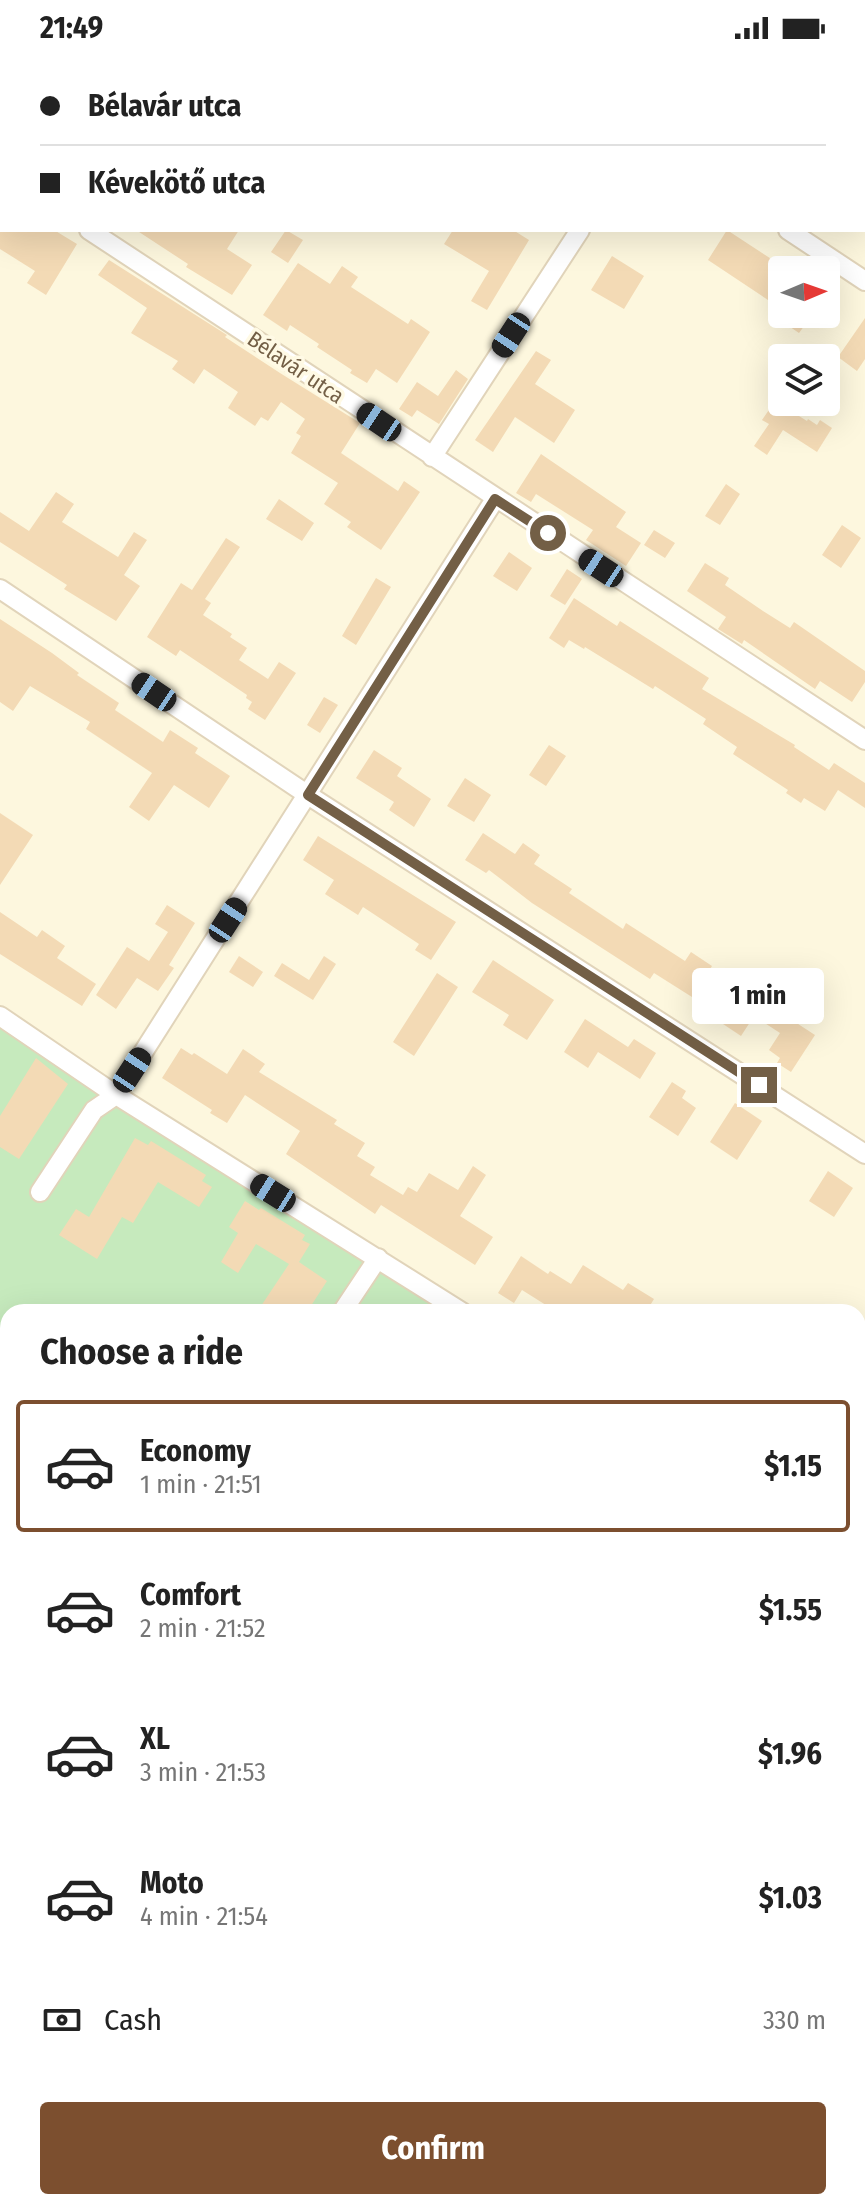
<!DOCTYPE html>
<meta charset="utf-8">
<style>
:root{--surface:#fff;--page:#f6f6f6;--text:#222;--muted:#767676;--line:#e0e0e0;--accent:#7c4f2f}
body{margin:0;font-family:"Fira Sans Condensed",sans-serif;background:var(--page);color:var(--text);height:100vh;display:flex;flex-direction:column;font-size:30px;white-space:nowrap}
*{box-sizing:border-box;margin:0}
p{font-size:26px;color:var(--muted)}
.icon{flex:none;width:44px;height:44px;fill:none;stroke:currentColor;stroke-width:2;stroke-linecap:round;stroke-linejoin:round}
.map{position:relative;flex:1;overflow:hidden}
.panel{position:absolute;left:0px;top:1248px;width:866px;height:906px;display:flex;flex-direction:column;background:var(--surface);border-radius:24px 24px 0 0;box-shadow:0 8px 32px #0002}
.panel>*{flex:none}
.hud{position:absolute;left:0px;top:0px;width:866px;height:176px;box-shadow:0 8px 32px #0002;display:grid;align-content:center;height:176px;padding:0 40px;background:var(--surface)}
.needle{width:52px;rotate:88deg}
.fabs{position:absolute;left:768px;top:200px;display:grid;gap:16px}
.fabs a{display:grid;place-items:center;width:72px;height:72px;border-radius:8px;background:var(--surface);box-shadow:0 8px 32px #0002;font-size:40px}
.end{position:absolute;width:36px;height:36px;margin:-18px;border:10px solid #735f46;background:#fff;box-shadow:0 0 0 4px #fff}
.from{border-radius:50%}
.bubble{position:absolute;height:56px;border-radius:8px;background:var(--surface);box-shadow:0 8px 32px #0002;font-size:26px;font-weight:700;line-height:56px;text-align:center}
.car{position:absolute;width:24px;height:48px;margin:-24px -12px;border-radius:10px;box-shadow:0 0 6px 2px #0007;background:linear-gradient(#222 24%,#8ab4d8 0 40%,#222 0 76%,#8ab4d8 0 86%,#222 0)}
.hud b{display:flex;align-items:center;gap:28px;height:76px;font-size:30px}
.hud b+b{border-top:2px solid var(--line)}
.hud i{width:20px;height:20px;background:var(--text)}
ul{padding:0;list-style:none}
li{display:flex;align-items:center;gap:24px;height:132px;margin:0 16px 12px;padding:0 24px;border:4px solid transparent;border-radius:8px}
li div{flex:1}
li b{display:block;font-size:30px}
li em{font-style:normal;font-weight:700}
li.current{border-color:var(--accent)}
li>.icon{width:72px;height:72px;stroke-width:1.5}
h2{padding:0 40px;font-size:36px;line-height:96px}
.pay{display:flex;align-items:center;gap:20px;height:88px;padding:0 40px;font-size:30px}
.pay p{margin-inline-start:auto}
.button{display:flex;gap:16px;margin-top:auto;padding:16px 40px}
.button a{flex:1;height:92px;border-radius:8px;background:var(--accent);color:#fff;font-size:32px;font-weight:700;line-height:92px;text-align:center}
.status{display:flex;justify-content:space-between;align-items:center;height:56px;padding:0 40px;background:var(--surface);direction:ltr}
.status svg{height:22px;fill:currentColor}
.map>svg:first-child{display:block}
</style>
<div class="status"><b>21:49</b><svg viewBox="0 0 49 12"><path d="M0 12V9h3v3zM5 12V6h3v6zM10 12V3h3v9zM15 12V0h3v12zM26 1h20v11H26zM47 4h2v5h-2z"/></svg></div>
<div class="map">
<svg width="865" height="2153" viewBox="0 0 865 2153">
<rect width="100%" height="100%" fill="#fdf7de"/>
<path fill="#c6eabd" d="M0,960l462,296h-454v890h850v-633l7,5v635h-865z"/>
<path fill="#f3dab5" d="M0,174h54l23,14 -31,51 -19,-12 8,-12 -35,-22z
M136,174h103l-12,19 25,16 -20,30 -46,-28 2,-3z
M286,174l17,10 -15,23 -17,-11z
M453,174h60l16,10 -42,70 -16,-9 18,-30 -45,-27z
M727,174l55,36v21l-11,15 -63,-42z
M612,200l32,20 -20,33 -33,-19z
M109,204l118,75 -2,2 55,36 80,50 -19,30 57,38 6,-10 16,11 -39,58 -34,-23 4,-5 -27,-18 14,-21 -47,-30 10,-17 -5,-3 9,-14 -24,-17 -13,19 -7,-4 -6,9 -27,-18 10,-16 -34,-23 -10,15 -22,-15 6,-8 -47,-28 16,-25 -49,-33z
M298,207l32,21 12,-18 16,11 -7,10 57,37 3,-5 19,13 -33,51 -21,-14 -9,14 -17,-10 2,-3 -35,-23 2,-3 -29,-19 -3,6 -24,-16z
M771,258h42l-14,19z
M865,262v41l-8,12 -19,-14z
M536,295l15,9 -16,24 40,26 -21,33 -39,-26 -22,35 -18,-12z
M456,314l12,9 -29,45 -22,-14 -5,7 -13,-8 18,-27 21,14z
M775,345l32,20 1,-2 9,6 3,-5 12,8 -15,24 -34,-22 -16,25 -13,-9 15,-22 -7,-4z
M541,398l85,58 -10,15 25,16 -15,23 -40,-26 7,-10 -57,-36 -5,8 -15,-9z
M726,428l14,10 -20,31 -15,-9z
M56,436l18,12 -12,18 56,35 16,-25 13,8 -23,35 16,11 -24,35 -52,-32 3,-4 -67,-43v-30l29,19z
M279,443l35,24 -12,18 -36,-22z
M842,469l19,13 -20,30 -19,-13z
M654,474l21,13 -10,15 -21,-13z
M226,482l14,9 -35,52 6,4 -8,12 29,19 -2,3 17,11 -8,12 29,19 11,-17 17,11 -31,47 -17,-11 4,-7 -6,-4 1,-3 -67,-45 -4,6 -29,-19 34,-54 11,7z
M509,496l23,16 -15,23 -24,-15z
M705,507l24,15 -4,7 38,26 27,17 4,-6 71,49v11l-13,20 -32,-21 -5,8 -71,-49 -2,4 -24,-15 8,-12 -39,-26z
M567,513l15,10 -17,26 -15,-9z
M376,522l15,9 -35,58 -14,-9z
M574,542l43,28 3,-5 89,57 -7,11 93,56 -1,2 35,23 5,-7 31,20v25l-27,-18 -13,21 -21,-13 -3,5 -15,-10 2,-3 -55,-36 4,-7 -34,-23 3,-5 -51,-33 -2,3 -68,-42 -1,2 -15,-9 -5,8 -15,-10z
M0,563l52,34 27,20 -2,2 42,28 -4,7 48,32 7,-12 28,18 -3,5 35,23 -21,32 -35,-23 -25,36 -20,-14 23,-34 -66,-44 4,-7 -60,-36 -17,25 -13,-9z
M324,641l14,8 -18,28 -13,-8z
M549,689l17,11 -20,30 -17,-11z
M374,694l28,18 -5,8 34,23 -17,28 -25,-17 5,-8 -38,-24z
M465,722l26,17 -17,27 -27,-16z
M0,757l33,22 -33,50z
M483,777l32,21 8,-11 17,12 -6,9 38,25 -3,4 54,36 3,-6 59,38 6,-9 21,14 -20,31 -38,-24 -4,6 -118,-76 -43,-33 -3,3 -21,-13z
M318,780l138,86 -25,38 -16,-10 4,-6 -56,-37 -5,8 -33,-21 9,-14 -31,-20z
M167,849l28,18 -26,42 5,3 -16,23 -21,-13 -21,31 -20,-14 31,-48 22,14 19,-29 -13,-8z
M0,856l37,25 5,-7 23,16 -8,12 39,26 -14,22 -82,-52z
M239,900l24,16 -10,15 -24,-15z
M324,900l12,8 -23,36 -39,-24 8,-13 27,17z
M493,904l61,40 -27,40 -24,-15 6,-10 -37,-23z
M437,917l21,14 -44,69 -21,-14z
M756,928l22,14 -6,9 43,28 -24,37 -14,-9 3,-5 -11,-8 11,-17 -26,-17 -13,20 -27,-18 13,-22 15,10z
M585,963l43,28 6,-8 22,14 -16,26 -42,-27 -10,16 -24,-16z
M181,992l11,7 2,-2 33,21 16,-25 22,15 -6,8 78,48 -3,4 31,19 -8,13 18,11 -5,8 33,20 5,-8 9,5 12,-19 29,17 15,-24 13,9 -26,41 33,21 -18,28 -94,-60 -6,9 -89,-60 14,-23 -55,-36 -18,28 -17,-10 2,-3 -50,-32z
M36,1002l32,26 -49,75 -19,-12v-31z
M672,1026l14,9 -4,7 14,10 -18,28 -29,-19z
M735,1047l27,18 -25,39 -27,-18z
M135,1082l13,7 3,-4 55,34 -4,6 10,6 -13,20 -41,-25 -25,41 -11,-6 -25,42 -38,-24 17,-26 13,8z
M828,1115l25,17 -19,29 -25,-16z
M245,1145l14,9 2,-2 44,27 -3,5 8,4 -11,18 28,19 -20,31h-50l32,-48 -33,-20 -18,29 -17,-11 17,-29 -9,-6z
M521,1200l27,18 2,-3 21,13 12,-19 40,25 5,-7 26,16 -8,13h-89l-35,-22 -8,13 -16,-10z"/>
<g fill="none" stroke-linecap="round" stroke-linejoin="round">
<defs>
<path id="minor" d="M273,0l3,2
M103,2l1,-2
M692,2l1,-2
M0,116l2,1
M89,174l776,510
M788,174l77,51
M432,401l148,-227
M0,533l308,206 557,359
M0,960l116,79 346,217
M40,1136l54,-82 22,-15 379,-596
M342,1256l36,-54
M858,1513l7,5
M0,1773l8,-13"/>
</defs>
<use href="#minor" stroke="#e1d4ba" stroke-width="22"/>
<use href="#minor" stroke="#fff" stroke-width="18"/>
</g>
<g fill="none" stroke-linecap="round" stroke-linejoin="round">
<path stroke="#735f46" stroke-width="10" d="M548,477l-53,-34 -187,296 451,290"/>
</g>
<g text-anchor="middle" stroke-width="7" stroke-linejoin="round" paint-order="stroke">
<g font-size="22" fill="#735f46" stroke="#fffae5">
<text transform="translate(296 311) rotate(34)" y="8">Bélavár utca</text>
</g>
</g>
</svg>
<div class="fabs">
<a><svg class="needle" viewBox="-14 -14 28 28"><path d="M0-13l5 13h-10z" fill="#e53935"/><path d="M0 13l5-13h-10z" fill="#767676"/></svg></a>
<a><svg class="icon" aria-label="layers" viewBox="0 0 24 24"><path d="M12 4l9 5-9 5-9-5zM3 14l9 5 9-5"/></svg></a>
</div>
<i class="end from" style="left:548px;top:477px"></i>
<i class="end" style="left:759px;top:1029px"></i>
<div class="bubble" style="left:692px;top:912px;width:132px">1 min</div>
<i class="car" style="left:511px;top:279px;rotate:213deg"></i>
<i class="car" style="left:379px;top:366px;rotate:304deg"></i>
<i class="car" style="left:601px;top:512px;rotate:303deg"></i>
<i class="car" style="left:154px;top:636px;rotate:304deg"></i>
<i class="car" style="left:228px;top:864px;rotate:33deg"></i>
<i class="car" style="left:132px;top:1014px;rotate:33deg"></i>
<i class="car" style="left:273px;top:1137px;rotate:302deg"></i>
<div class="hud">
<b><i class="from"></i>Bélavár utca</b>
<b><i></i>Kévekötő utca</b>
</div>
<section class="panel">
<h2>Choose a ride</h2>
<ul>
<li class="current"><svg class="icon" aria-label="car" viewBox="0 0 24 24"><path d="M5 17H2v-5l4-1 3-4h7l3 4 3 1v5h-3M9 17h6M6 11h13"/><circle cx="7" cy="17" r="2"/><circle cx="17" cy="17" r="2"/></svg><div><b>Economy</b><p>1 min · 21:51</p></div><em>$1.15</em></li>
<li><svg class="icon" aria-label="car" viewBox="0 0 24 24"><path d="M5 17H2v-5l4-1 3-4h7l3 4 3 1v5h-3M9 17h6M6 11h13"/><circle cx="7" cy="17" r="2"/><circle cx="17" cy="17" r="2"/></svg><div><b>Comfort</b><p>2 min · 21:52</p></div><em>$1.55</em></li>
<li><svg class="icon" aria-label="car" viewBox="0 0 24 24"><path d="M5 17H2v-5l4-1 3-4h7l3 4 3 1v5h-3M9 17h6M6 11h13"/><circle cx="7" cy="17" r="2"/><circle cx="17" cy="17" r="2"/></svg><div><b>XL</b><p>3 min · 21:53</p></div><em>$1.96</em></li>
<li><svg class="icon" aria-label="car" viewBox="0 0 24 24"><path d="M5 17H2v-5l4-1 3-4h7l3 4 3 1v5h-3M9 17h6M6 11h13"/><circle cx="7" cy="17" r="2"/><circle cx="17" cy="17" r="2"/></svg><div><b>Moto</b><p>4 min · 21:54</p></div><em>$1.03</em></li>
</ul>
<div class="pay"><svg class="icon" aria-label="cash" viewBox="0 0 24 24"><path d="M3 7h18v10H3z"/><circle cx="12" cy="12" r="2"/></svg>Cash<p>330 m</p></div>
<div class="button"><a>Confirm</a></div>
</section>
</div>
